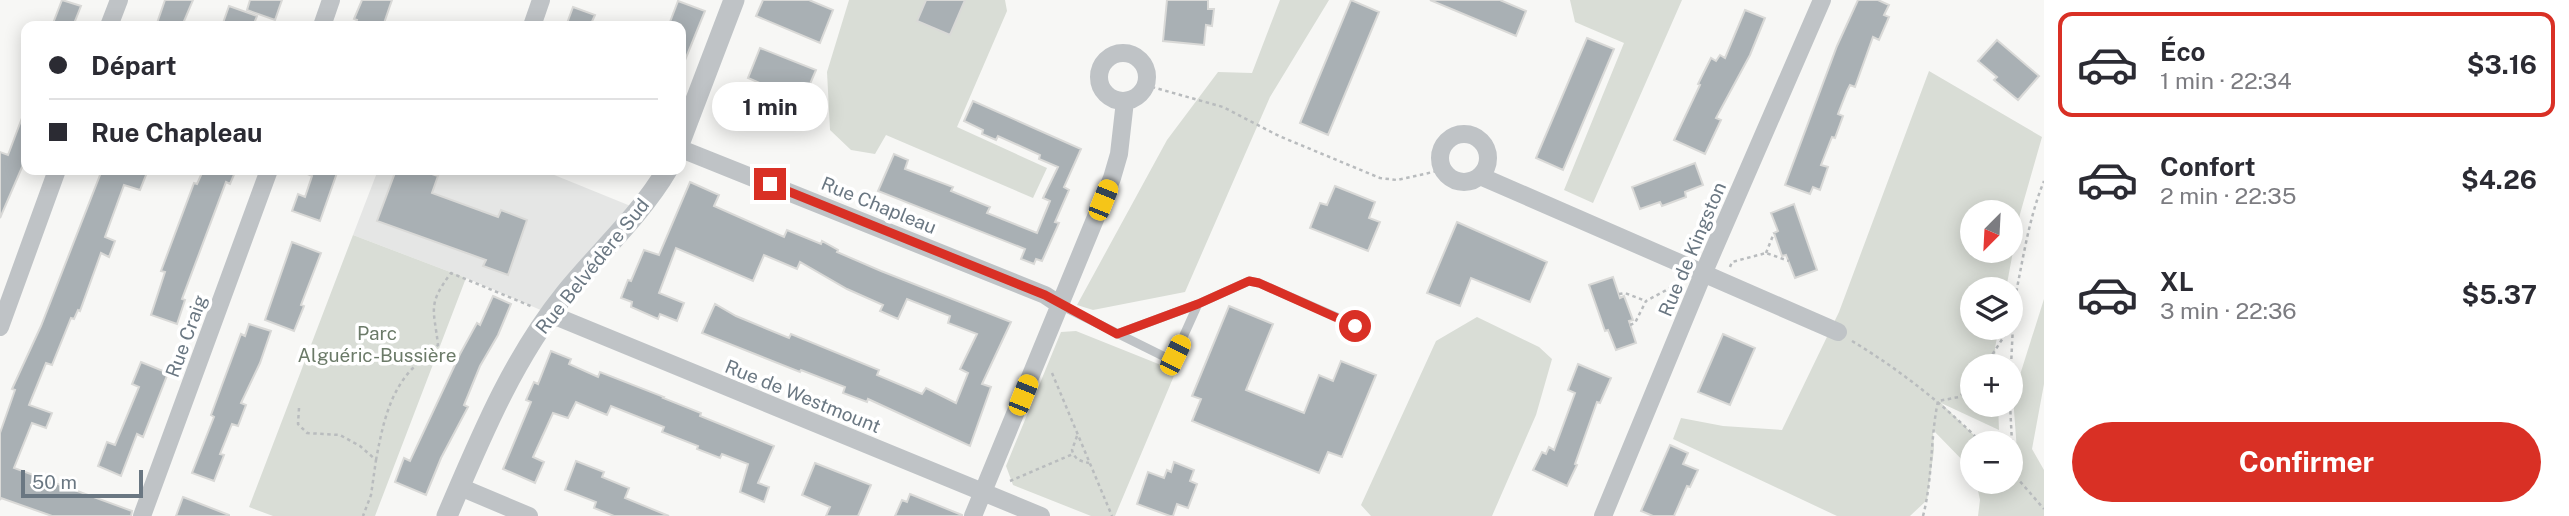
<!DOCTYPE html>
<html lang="fr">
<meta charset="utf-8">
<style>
:root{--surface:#fff;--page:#f7f7f7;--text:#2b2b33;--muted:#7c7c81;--line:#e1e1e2;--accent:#d93025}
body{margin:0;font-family:"Public Sans",sans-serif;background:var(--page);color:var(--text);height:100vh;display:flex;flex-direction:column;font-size:26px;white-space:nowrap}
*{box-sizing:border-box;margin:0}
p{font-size:23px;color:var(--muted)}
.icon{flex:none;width:38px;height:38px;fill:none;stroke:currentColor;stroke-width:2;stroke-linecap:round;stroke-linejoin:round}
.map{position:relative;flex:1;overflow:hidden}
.drawer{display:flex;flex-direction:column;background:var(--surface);width:525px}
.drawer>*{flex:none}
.top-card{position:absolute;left:21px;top:21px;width:665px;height:154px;border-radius:14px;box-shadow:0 4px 18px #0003;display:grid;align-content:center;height:154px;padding:0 28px;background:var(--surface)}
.needle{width:46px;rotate:204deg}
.buttons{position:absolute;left:1960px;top:200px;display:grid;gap:14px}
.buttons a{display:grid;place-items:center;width:63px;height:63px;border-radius:50%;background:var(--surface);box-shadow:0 4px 18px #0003;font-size:35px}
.scale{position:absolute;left:21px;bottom:18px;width:122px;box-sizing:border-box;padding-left:7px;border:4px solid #6a7782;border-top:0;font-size:19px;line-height:24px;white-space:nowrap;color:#6a7782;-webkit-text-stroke:5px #fff;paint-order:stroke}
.end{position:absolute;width:32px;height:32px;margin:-16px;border:9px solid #d93025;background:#fff;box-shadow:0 0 0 4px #fff}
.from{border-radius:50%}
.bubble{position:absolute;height:49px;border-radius:24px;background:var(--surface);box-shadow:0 4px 18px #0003;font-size:23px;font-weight:700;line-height:49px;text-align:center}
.car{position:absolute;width:21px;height:42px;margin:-21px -10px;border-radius:9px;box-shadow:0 0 5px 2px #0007;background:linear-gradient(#f5c518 24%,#345 0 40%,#f5c518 0 76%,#345 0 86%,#f5c518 0)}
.top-card b{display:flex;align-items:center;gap:24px;height:66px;font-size:26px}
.top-card b+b{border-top:2px solid var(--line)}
.top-card i{width:18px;height:18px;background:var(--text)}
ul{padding:12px 0 0;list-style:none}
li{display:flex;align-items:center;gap:21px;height:105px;margin:0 14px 10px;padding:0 14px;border:4px solid transparent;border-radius:14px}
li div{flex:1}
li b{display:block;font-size:26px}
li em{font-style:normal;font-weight:700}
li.current{border-color:var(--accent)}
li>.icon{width:63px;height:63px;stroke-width:1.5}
.primary-button{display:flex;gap:14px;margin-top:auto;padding:14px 28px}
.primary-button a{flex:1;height:80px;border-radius:42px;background:var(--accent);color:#fff;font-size:28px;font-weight:700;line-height:80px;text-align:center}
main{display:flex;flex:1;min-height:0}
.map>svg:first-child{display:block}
</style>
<main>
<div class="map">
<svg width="2044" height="516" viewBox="0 0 2044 516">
<rect width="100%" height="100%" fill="#f7f7f5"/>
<path fill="#e5e6e5" d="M378,170h164l96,39 -88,105 -84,-36 -113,-43z"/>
<path fill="#d9ddd6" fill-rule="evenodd" d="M849,0h156l2,11 -50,116 90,41 -14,30 -147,-63 -11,19 -24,-4 -21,-20 -3,-58z
M1280,0h49l-59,97 -85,195 -92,18 -16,-5 90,-165 51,-68 34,1z
M1570,0h112l-89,203 -29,-13 60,-147 -49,-21z
M1929,71l113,66 -22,77 -14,75h-34v38h27l-4,21 1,18h-24v38h26l1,26 -58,-27 41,40h-10v27l-39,-40 1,20 -7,50 -17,16h-73l-164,-77 8,-21 42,8 59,4 57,-118zM1972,212h39v38h-39z
M353,235l113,43 -91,238h-102l-24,-9z
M2044,299v85l-12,65 12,21v46h-66l2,-16 -4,-19h35v-10l8,7 -6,-81z
M1477,317l62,30 13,12 -16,56 -44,101h-121l-10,-11 75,-164z
M1076,331l100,40 -61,145h-24l-78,-31 -7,-19 55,-134z"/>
<path fill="#a9b0b4" stroke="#d9d9d7" stroke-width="2" d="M62,0l19,6 -8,20h-21z
M165,0h28l-11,26h-26z
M250,0h32l-7,20 -28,-10z
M362,0h30l-9,26h-28l2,-6 -3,-1z
M763,0h46l24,10 -13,33 -64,-27z
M926,0h39l-15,35 -33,-14z
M1167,0h41v9h6l-2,17 -6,-1 -2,20 -41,-4z
M1351,0l28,12 -51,123 -28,-12z
M1430,0h70l26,11 -10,25z
M1858,0h20l11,5 -5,10 5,2 -10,23 -6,-3 -18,50 -5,-2 -3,6 -9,23 5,2 -8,22 -3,-1 -11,28 7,2 -8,23 -7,-3 -3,7 -25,-9 52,-139z
M678,1l27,10 -24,59v-45l-11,-3z
M229,6l28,10 -4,10h-20l-10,-3z
M573,7l22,8 -5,11h-24z
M1745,10l20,8 -15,37 -34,63 5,2 -16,34 -31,-14 26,-55 -2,-1 13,-26 5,3 4,-6 5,3z
M1587,38l27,11 -51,121 -27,-12z
M1997,40l42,36 -21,24 -24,-20 3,-3 -19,-16z
M760,48l56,22 -9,21 -8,-3 -4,10 -47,-20z
M973,101l108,48 -17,38 5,3 -14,32 4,1 -17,38 -6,-2 -2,5 -13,-5 4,-10 -147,-58 16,-37 14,6 -3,9 48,18 -2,4 39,16 -3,6 50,20 13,-32 -7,-3 15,-31 -19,-8 1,-4 -42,-19 -2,4 -14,-6 1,-4 -19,-9z
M25,110l1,48 -26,60v-66l8,3z
M1695,163l8,22 -18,7 1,5 -24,9 -2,-4 -20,7 -8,-22z
M102,170h46l-8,20 -16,-5 -19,52 10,4 -6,16 -8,-4 -21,58 -2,-1 -4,9 -3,-1 -19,47 -6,-2 -17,42 23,8 -6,15 -14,-5 -18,45 118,43 -1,5h-79l-51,-18 -1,2v-67l15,-43 -3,-1 29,-63z
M196,170h40l-6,14 -4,-2 -44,117 3,1 -8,24 -26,-9 14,-43 -4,-1 33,-88 3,1 5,-11z
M299,170h39l-18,51 -28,-10 6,-17 7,3 7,-21z
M396,170h34l-1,3 9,3 -6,17 66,24 3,-7 26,10 -19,55 -25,-9 3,-6 -109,-39z
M690,182l29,13 -5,11 70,31 3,-7 34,14 1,-3 16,9 -1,2 44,19 130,51 -29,62 9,3 -21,59 -102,-47 -1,3 -24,-9 2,-6 -44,-17 -1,2 -98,-39 13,-29 21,12 53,22 2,-4 88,36 -2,5 45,19 4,-6 30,15 12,-30 -8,-4 17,-35 -29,-11 2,-7 -43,-17 -9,20 -18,-8 3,-6 -36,-16 -47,-27 -3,7 -33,-14 -11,26 -77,-33 -17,45 25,10 -7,18 -17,-7 -2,5 -27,-12 1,-5 -11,-4 7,-18 3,1 13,-31 15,5z
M1335,186l40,16 -6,16 11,4 -12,29 -58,-23 10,-25 7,2z
M1794,204l23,66 -22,8 -9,-23 -4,1 -8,-23 4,-2 -7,-18z
M1457,222l90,40 -17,40 -59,-24 -11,28 -33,-13z
M292,242l29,11 -20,52 3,1 -10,25 -29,-11z
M1613,277l7,21 4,-2 9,24 -4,1 7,22 -20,7 -8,-20 -3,1 -16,-46z
M493,296l18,8 -13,31 -18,31 -16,39 4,2 -27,51 -15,37 -31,-13 9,-24 6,3 50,-107 17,-31 3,2z
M1229,306l44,18 -27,66 58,23 15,-38 14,6 8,-20 35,14 -34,82 -14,-5 -9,21 -127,-52 9,-22 -9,-3z
M249,324l22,7 -11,32 -19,40 5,2 -8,21 -6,-2 -12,30 4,1 -10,26 -22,-8 22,-56 -3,-2 11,-30 19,-51 4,2z
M1723,334l32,14 -25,57 -32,-13z
M551,351l20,8 -2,5 29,13 2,-5 64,25 -1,1 38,15 -1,3 74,30 -16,37 11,4 -5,15 -24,-10 8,-28 -26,-10 -2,4 -23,-9 1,-3 -36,-14 2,-5 -53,-21 -4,9 -31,-13 -8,16 -15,-5 -20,44 11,5 -9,21 -32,-14 28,-67 -5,-2 8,-18 4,2z
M141,362l27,11 -25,64 -6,-3 -16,42 -23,-10 9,-24 8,3 24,-58 -7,-3z
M1578,364l33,14 -11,25 -3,-1 -22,62 2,1 -10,21 -34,-16 9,-18 4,2 3,-7 5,3 21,-57 -7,-3z
M1670,445l18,8 -5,11 15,6 -8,17 -3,-1 -13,30h-21l-12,-5z
M576,461l28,11 -2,5 27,11 -4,10 44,18h-55l-20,-8 2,-6 -31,-12z
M1174,462l20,8 -4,11 7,3 -9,24 -11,-4 -4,12h-3l-33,-12 11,-32 16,6 3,-8 4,2z
M815,463l56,22 -13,31h-32l4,-9 -28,-12z
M910,494l52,21v1h-67l7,-16 5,2z
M183,497l46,18v1h-53z"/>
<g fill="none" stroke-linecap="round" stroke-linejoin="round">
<path stroke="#b9bcbe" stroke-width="2.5" stroke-dasharray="3.5 3.5" stroke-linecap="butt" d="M1145,85l78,22 56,29 101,42 17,2 45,-10
M1766,253l8,-20
M1730,267l2,-5 34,-9 23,8
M1619,294l6,-1 21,8
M1630,325l5,-2 11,-22 26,-14 4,6
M2011,326c6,-10 4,-26 6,-38 7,-35 13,-73 27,-107
M1852,341c48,29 91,63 130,102
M1985,366l25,-39
M2011,366l2,-41
M1052,373l60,143
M2010,404l3,58 6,17
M299,408l-1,16 9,9 33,2 20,11 16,14 -5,35 -8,21
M1077,436l-5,14c3,10 8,11 17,13
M376,460c6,-32 13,-68 37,-92 7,-8 16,-15 25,-23 -4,-36 -11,-40 13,-72l82,34
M2011,471l33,38
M1010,481l63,-27
M1923,516c10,-38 7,-77 15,-115l21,-4 13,-12"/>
<path stroke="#bfc3c6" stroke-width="9" d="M1060,305l105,52 10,-2 23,-51
M1117,334l81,-30 51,-23 10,2 96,42"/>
<path stroke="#bfc3c6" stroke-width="18" d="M109,26l10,-26
M322,26l9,-26
M532,26l9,-26
M1099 77a24 24 0 1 1 48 0a24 24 0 1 1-48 0Z
M1440 158a24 24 0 1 1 48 0a24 24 0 1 1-48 0Z
M681,149l364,146 15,10
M1480,176l358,156
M550,314l491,202
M0,327l57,-157
M460,487l69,29
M142,516l127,-346
M973,516l139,-338 7,-24 6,-53
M1603,516l100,-242 119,-274"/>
<path stroke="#bfc3c6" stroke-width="21" d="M681,139l53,-139
M447,516c33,-77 65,-156 118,-222 33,-41 75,-78 102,-124"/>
</g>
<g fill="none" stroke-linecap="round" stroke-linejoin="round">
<path stroke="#d93025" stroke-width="9" d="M770,184l275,111 72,39 81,-30 51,-23 10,2 96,43"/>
</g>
<g text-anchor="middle" stroke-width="7" stroke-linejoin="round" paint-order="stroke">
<g font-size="19" fill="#6a7782" stroke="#fff">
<text transform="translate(879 205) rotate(22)" y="7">Rue Chapleau</text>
<text transform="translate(1692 249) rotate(-67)" y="7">Rue de Kingston</text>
<text transform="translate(592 266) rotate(-51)" y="7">Rue Belvédère Sud</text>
<text transform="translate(186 336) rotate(-70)" y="7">Rue Craig</text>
<text transform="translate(803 396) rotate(22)" y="7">Rue de Westmount</text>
</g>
<g font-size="19" fill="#6b7a68" stroke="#fff">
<text x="377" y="340">Parc<tspan x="377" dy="22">Alguéric-Bussière</tspan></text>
</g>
</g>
</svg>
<div class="buttons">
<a><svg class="needle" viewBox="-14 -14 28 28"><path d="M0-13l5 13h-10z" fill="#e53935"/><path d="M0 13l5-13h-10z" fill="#7c7c81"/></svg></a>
<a><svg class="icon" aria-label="layers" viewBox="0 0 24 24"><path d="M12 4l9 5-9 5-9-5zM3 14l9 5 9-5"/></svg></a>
<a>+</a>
<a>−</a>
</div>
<div class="scale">50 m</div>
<i class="end from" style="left:1355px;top:326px"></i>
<i class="end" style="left:770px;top:184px"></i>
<div class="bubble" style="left:712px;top:82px;width:116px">1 min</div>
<i class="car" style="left:1103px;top:200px;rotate:22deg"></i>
<i class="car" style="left:1175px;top:355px;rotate:26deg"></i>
<i class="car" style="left:1023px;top:395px;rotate:22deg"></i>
<div class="top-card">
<b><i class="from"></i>Départ</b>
<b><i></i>Rue Chapleau</b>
</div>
</div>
<section class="drawer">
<ul>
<li class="current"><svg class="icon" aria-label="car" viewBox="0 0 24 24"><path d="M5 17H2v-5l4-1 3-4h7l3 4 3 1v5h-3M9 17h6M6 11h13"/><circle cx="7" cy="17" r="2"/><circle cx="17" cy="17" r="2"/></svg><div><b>Éco</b><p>1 min · 22:34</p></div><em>$3.16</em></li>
<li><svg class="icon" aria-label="car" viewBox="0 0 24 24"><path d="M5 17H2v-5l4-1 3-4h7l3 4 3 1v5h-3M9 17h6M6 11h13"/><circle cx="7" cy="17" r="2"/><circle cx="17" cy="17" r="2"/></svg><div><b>Confort</b><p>2 min · 22:35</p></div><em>$4.26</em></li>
<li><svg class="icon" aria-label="car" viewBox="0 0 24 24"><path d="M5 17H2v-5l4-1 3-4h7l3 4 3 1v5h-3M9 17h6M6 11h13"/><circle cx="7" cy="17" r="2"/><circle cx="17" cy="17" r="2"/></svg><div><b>XL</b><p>3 min · 22:36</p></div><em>$5.37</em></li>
</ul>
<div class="primary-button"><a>Confirmer</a></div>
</section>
</main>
